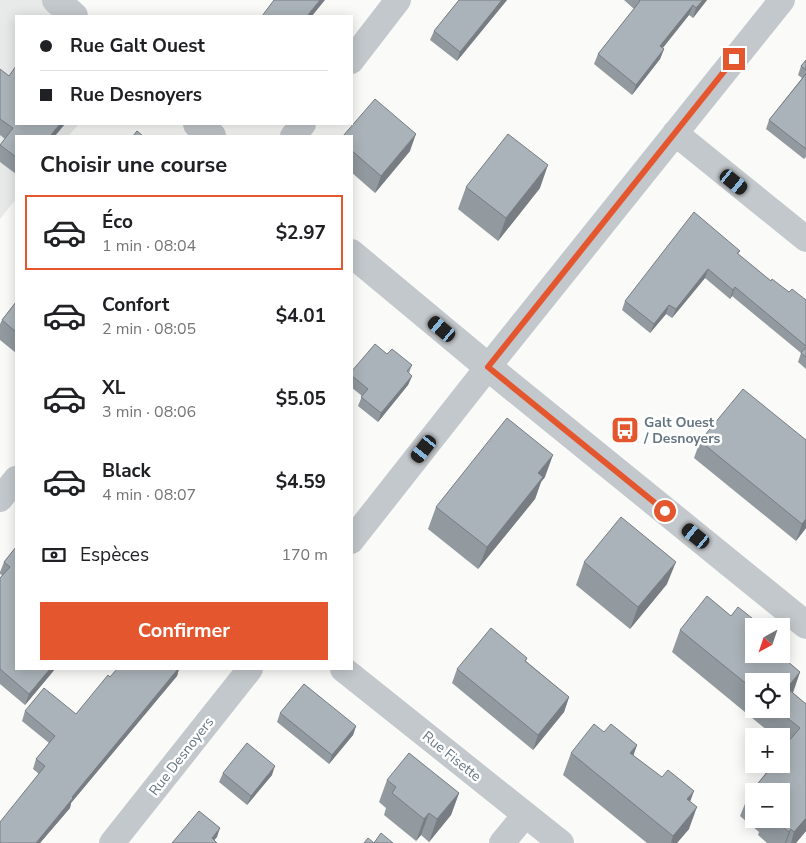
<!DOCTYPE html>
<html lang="fr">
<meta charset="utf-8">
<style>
:root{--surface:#fff;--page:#f2f2f2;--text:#202124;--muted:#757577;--line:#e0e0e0;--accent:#e4572e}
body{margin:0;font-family:"Nunito Sans",sans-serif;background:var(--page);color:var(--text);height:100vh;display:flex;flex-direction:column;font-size:19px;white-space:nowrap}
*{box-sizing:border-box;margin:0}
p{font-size:16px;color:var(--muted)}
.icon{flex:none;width:28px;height:28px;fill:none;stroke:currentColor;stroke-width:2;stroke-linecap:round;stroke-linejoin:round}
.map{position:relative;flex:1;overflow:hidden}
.sheet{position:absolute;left:15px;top:135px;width:338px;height:535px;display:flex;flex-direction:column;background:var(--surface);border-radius:0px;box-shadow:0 2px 12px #0003}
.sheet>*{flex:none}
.guide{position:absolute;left:15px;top:15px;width:338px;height:110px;border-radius:0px;box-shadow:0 2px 12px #0003;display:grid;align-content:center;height:110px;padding:0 25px;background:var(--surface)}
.needle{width:32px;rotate:220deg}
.fabs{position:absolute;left:745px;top:618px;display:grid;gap:10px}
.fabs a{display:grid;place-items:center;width:45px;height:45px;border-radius:0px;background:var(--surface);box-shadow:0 2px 12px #0003;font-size:25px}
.end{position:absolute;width:22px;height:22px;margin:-11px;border:6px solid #e4572e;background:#fff;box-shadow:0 0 0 2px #fff}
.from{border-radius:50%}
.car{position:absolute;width:15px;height:30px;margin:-15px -8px;border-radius:6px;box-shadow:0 0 4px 1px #0007;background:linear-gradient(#222 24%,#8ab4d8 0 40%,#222 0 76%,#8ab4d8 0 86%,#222 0)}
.guide b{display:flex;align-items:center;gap:18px;height:48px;font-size:19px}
.guide b+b{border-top:1px solid var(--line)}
.guide i{width:12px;height:12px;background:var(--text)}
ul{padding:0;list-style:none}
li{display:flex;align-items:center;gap:15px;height:75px;margin:0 10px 8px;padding:0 15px;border:2px solid transparent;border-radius:0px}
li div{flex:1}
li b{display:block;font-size:19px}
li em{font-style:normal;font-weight:700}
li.current{border-color:var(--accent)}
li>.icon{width:45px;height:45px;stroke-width:1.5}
h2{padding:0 25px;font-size:22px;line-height:60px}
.pay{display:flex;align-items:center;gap:12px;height:55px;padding:0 25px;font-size:19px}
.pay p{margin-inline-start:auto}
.cta{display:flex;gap:10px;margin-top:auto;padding:10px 25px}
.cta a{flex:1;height:58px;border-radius:0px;background:var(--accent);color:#fff;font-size:20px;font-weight:700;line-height:58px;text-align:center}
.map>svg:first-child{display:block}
</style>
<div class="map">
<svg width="806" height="843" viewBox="0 0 806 843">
<rect width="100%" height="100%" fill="#fafaf8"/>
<path fill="#e8e9e9" d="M0,0h56l18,16h-58v108h63l-11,12h-52v63l-16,20z"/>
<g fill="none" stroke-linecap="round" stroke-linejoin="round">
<path stroke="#c3c8cc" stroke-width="26" d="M351,61l47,-61
M675,133l131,106
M293,136l10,-12
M0,499l16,-20
M351,541l137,-174 294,-367
M343,669l218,174
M112,843l138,-174
M502,843l23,-28"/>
<path stroke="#c3c8cc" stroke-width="28" d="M56,0l18,16
M197,124l15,12
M351,253l137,114 318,258"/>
</g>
<path fill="#929a9f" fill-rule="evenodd" d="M459,0h48l-50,61 -27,-21 4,-9z
M624,0h83l-14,18 -4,-3 -26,33 1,1 -4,10 -28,36 -38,-31 4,-10 36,-45z
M806,60v97l-2,2 -38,-30 3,-9 33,-42 -4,-3 3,-9z
M0,69l16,67v38l-16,-12v-16l5,-7 -5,-4z
M351,136l59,15 -35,42 -24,-21z
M466,187l74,1 -42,53 -40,-32z
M740,251l-2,3 33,27 18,11 17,8v69l-8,-7 3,-9 -69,-57 -2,3 -25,-21 -33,40 -6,-4 -16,19 -28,-23 3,-9z
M16,302v51l-16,-13v-16l2,-4z
M387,354l25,11 -3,8 3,3 -4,9 -30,37 -20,-16 4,-10 -11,-9v-15z
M806,440v88l-10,13 -102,-83 6,-17z
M545,477l-4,5 -6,17 -57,70 -50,-40 8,-22z
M16,547l39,122 -30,36 -25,-21v-106l2,-3 -2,-1v-2l4,-10z
M584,562l83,22 -37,45 -54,-44z
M680,630l102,27 18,15 -7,21 13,11v127l-10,12h-29l-9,-8 1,-3 -19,-16 9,-22 16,-20 3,-8 18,-21 -5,-3v-6h-7l-102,-84zM754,681l27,28h-27zM754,791l27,28h-27z
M527,658l-1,3 43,36 -5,15 -31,38 -81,-67 5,-14z
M117,669h62l-2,7 -106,127 -1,5 -30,35h-40l39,-69 -6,-5 3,-10 13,-16 -27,-22 3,-10 51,3 34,-37z
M280,713l76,13 -3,9 -24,29 -52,-42z
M604,732l33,13 -4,10 57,46 -1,28 -12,14h-30l-84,-68 8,-22z
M223,773l49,2 -25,30 -28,-23z
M387,780l72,13 -8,22 -22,27 -8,-7 -5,6 -32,-26 2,-7 -7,-6z"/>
<path fill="#777d82" d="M320,0h5l-13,16h-5z
M502,0h5l-50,61 3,-9z
M703,0h4l-14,18 3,-10z
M693,5l-4,10 -33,41 4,-10z
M664,49l-4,10 -28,36 4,-10z
M60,124h5l-10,12h-5z
M416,134l-6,17 -35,42 6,-17z
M548,165l-8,23 -42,53 8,-23z
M708,269l-3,9 -33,40 4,-9z
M735,287l-3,9 -2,3 3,-9z
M669,305l-3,9 -16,19 4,-9z
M412,376l-4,9 -30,37 3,-9z
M553,455l-8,22 -4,5 -6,17 -57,70 9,-22 51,-74z
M806,519v9l-10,13 6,-17z
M676,562l-9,22 -37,45 8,-22z
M786,646l-8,23 -6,8 8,-23h1z
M50,669h5l-30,36 4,-11z
M178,669h1l-2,7 -106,127 -1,5 -30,35h-4l36,-46z
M800,672l-8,22 -5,-6z
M569,697l-5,15 -31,38 5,-15z
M356,726l-3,9 -24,29 3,-9z
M637,745l-8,23 1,-15z
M275,766l-3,9 -25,30 4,-9z
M694,791l-8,22 1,-14z
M459,793l-8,22 -22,27 8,-23z
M697,807l-8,22 -12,14h-6l2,-7z
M429,813l-8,22 -5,6 8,-22z
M806,818v13l-10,12h-5l3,-11z
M220,828l-3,9 -5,6v-5z
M791,829l-5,14h-1l4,-11z"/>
<path fill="#aab3b9" stroke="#777d82" d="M274,0h46l-13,16h-45z
M459,0h43l-42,52 -26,-21z
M639,0h64l-7,8 -3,-3 -33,41 4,3 -28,36 -38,-31 42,-53z
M806,60v10l-5,-4z
M16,66v58h44l-10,12h-34v21l-16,-12 13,-17 -13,-9v-50l9,7z
M806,74v75l-37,-29z
M375,99l41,35 -35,42 -30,-26v-14h-8z
M137,131l6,5h-10z
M508,134l40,31 -42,53 -40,-31z
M694,212l46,39 -3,2 34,28 1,-2 17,13 3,-3 14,11v46l-71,-59 -2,3 -25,-21 -32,40 -7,-4 -15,19 -29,-23z
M16,302v30l-14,-12z
M375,344l12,10 5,-5 20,16 -5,6 5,5 -31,37 -20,-16 7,-8 -17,-14v-3z
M806,347v10l-5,-4z
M743,389l63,51v79l-4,5 -102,-83z
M507,418l46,37 -15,18 5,4 -56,70 -51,-40z
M621,517l55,45 -38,45 -54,-45z
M16,547v122h34l-21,25 -29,-25v-91l10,-11 -6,-5z
M707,596l24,20 7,-9 24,19h-8v28h26v1l20,17 -13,16 19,16v114l-12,14 -3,-3 -2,3 -16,-13h8v-28h-27v7l-5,-4 22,-26 -3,-2 2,-2h11v-14l19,-22 -24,-19h5v-28h-27v9l-74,-60z
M491,628l36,30 -2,3 44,36 -31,38 -81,-66z
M781,642l5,4 -5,7z
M117,669h61l-106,128 1,1 -37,45h-36v-21l45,-56 -9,-7 19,-23 -30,-25 19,-23 32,26 32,-39 2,2z
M304,684l52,42 -24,29 -52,-42z
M594,724l10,8 7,-8 26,21 -7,8 32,24 6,-7 26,21 -7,8 10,8 -24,29 -102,-83z
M247,743l28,23 -24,30 -28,-23z
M409,753l50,40 -22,26 -8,-6 -5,6 -32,-26 4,-6 -9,-7z
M199,811l21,17 -8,10 5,5h-45z
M381,833l12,10h-29l4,-5 6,5z"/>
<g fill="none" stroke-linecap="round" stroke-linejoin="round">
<path stroke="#e4572e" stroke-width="6" d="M665,511l-177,-144 246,-308"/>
</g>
<defs>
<symbol id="bus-square" viewBox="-11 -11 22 22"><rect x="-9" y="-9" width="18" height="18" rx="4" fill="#e4572e" stroke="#fff"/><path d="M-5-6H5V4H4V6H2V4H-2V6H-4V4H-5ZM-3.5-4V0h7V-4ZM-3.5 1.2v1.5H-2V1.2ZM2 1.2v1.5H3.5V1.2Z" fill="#fff"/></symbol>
</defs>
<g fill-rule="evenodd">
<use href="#bus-square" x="609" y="414" width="32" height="32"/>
</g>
<g text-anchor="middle" stroke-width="5" stroke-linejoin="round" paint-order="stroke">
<g font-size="14" font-weight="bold" fill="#657683" stroke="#fff" text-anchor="start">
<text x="644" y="427">Galt Ouest<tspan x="644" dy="16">/ Desnoyers</tspan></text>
</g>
<g font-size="14" fill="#657683" stroke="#fff">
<text transform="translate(181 756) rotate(-52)" y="5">Rue Desnoyers</text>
<text transform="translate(452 756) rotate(39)" y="5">Rue Fisette</text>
</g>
</g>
</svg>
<div class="fabs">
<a><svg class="needle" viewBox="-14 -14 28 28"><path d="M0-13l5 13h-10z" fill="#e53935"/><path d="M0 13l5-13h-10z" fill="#757577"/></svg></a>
<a><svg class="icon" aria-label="locate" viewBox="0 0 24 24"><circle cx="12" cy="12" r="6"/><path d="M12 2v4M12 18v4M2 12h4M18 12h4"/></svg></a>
<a>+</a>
<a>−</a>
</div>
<i class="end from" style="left:665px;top:511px"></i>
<i class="end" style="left:734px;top:59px"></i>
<i class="car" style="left:734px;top:182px;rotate:129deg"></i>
<i class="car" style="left:442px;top:329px;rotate:310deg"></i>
<i class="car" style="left:424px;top:449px;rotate:218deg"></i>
<i class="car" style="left:696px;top:536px;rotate:309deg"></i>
<div class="guide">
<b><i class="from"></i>Rue Galt Ouest</b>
<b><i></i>Rue Desnoyers</b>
</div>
<section class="sheet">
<h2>Choisir une course</h2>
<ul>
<li class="current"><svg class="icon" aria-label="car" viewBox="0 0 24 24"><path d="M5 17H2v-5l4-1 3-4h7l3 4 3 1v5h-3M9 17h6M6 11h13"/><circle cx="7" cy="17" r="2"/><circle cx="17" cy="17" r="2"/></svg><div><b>Éco</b><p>1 min · 08:04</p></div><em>$2.97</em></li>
<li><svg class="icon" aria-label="car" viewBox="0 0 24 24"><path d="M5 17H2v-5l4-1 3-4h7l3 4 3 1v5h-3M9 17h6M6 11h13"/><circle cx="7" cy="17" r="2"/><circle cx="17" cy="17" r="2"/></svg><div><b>Confort</b><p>2 min · 08:05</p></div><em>$4.01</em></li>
<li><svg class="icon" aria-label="car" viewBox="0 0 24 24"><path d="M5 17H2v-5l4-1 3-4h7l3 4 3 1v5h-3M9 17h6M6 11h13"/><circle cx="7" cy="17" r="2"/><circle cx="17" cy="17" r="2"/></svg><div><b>XL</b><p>3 min · 08:06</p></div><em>$5.05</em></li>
<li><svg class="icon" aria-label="car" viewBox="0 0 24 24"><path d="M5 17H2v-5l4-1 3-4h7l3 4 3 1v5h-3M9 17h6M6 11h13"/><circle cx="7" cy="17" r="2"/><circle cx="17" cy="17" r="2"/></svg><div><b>Black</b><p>4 min · 08:07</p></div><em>$4.59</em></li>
</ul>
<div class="pay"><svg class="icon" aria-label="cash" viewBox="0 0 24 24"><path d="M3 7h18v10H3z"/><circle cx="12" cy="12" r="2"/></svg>Espèces<p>170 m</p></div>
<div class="cta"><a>Confirmer</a></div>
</section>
</div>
